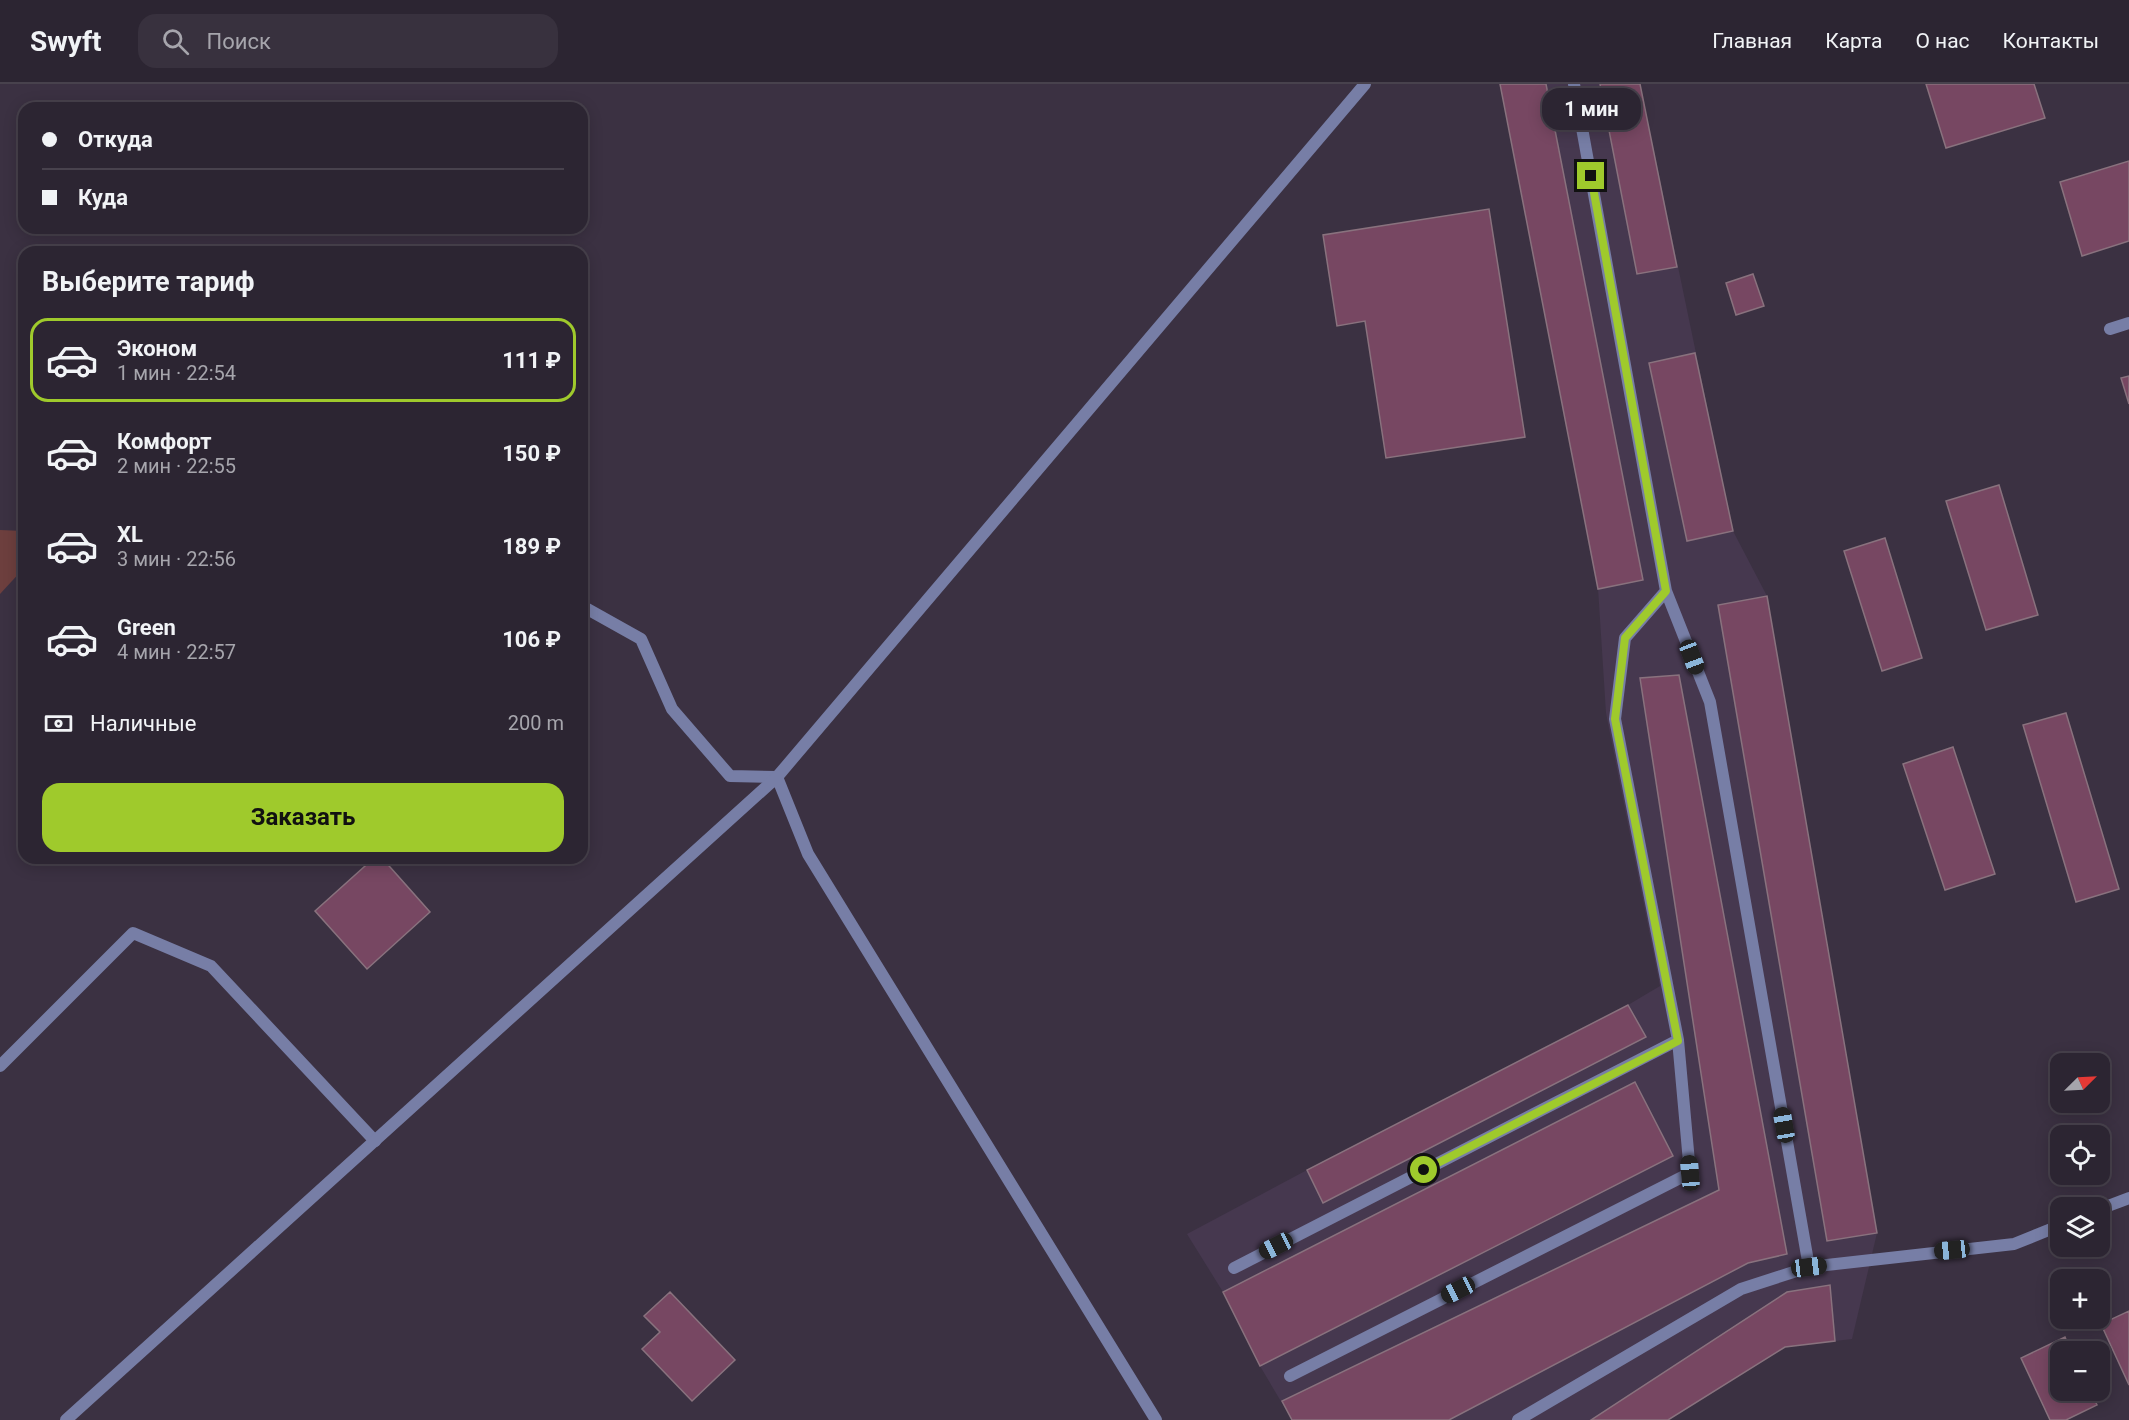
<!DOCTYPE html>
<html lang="ru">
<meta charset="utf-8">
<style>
:root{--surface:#2c2532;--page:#38313e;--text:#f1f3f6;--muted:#a6a5ac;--line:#48424d;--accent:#9fca2c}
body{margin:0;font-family:Roboto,sans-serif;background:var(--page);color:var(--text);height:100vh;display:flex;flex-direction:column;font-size:22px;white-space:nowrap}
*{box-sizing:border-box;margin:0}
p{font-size:20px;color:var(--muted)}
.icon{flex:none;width:33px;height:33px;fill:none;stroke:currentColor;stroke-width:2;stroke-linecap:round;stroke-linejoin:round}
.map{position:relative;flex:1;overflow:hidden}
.drawer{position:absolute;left:18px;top:162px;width:570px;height:618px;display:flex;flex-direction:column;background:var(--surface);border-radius:18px;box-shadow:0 3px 15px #0003,0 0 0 2px var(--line)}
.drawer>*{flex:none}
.top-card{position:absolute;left:18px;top:18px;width:570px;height:132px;border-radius:18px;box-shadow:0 3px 15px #0003,0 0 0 2px var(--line);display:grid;align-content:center;height:132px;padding:0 24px;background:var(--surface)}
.needle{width:39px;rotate:66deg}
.buttons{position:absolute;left:2050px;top:969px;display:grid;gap:12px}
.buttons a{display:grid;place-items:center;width:60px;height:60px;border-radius:12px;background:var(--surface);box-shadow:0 3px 15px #0003,0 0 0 2px var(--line);font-size:30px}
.end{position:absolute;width:27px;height:27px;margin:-14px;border:8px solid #9fca2c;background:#111;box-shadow:0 0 0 3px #111}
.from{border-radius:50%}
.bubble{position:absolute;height:42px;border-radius:18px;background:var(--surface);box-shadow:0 3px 15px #0003,0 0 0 2px var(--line);font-size:20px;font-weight:700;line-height:42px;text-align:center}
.car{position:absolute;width:18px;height:36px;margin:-18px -9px;border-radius:8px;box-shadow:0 0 4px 2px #0007;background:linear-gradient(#222 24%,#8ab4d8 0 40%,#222 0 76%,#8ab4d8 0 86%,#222 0)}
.top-card b{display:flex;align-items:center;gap:21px;height:57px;font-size:22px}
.top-card b+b{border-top:2px solid var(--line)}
.top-card i{width:15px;height:15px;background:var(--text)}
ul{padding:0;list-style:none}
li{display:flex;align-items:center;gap:18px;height:84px;margin:0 12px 9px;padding:0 12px;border:3px solid transparent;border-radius:18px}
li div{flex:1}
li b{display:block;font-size:22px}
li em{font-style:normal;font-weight:700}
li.active{border-color:var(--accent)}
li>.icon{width:54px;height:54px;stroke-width:1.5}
h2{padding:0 24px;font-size:27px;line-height:72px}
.pay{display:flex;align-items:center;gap:15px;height:66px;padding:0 24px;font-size:22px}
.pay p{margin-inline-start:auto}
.action{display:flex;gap:12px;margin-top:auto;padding:12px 24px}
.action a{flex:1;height:69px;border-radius:18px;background:var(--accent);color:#111;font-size:24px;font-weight:700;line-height:69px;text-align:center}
header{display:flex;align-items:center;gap:36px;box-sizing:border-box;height:84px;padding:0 30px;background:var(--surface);border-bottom:2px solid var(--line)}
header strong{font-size:28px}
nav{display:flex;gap:33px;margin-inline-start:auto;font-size:21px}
.search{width:420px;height:54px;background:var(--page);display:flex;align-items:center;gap:15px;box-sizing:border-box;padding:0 21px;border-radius:18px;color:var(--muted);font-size:22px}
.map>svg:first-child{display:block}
</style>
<header>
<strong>Swyft</strong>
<div class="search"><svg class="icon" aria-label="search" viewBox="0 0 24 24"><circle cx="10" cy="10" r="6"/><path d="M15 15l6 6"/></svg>Поиск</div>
<nav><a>Главная</a><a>Карта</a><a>О нас</a><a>Контакты</a></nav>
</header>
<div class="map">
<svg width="2129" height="1336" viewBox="0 0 2129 1336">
<rect width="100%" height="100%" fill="#3b3142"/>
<path fill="#46384f" d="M1500,0h140l93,447 34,65 110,637 -25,106 -67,8 -117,73h-376l-32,-54 -37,-74 -36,-58 120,-64 321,-165 32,-19 -54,-273 -8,-125z"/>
<path fill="#6d3f3e" d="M0,446l24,1v37l-24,26z"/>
<path fill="#774762" stroke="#89727e" stroke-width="1.5" d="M1500,0h46l97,496 -45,9z
M1600,0h40l37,183 -40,7z
M1926,0h108l11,34 -99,30z
M2129,77v80l-47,15 -22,-74z
M1489,125l36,228 -139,21 -21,-137 -28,5 -14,-91z
M1753,190l11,32 -28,9 -10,-32z
M1695,269l38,178 -46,10 -38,-178z
M2129,292v28l-8,-26z
M1999,401l39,130 -52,15 -40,-129z
M1885,454l37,120 -40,13 -38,-120z
M1767,512l110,637 -50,8 -109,-636z
M1679,591l108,579 -39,9 -299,157h-157l-10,-19 437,-211 -79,-512z
M2066,629l53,176 -43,13 -53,-177z
M1953,663l42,127 -50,16 -42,-126z
M374,774h8l48,54 -63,57 -52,-58z
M1628,921l18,32 -323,166 -16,-33z
M1635,998l38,74 -413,210 -37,-74z
M1830,1201l5,56 -50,6 -117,73h-77l196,-128z
M670,1208l65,68 -43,41 -50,-52 18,-17 -16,-16z
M2129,1227v74l-28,-61z
M2065,1253l6,15h-10v38h29l7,15 -31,15h-16l-29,-62z"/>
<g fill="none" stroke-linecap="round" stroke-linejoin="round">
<path stroke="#777ea6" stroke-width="12" d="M1574,0l92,507 44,111 99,565
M2110,245l19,-6
M582,522l59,33 31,70 58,67 47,1
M0,982l133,-133 78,33 164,175
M2100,1125l29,-11
M1234,1184l444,-228 -63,-321 10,-81 41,-47
M1290,1292l400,-203 -12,-133
M1518,1336l223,-131 68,-22 205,-23 47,-19"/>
<path stroke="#777ea6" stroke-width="12" d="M66,1336l711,-643
M1156,1336l-348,-566 -31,-77 588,-693"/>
</g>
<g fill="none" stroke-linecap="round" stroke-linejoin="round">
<path stroke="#9fca2c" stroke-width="8" d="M1424,1086l254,-129 -63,-322 10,-81 41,-47 -75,-415"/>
</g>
</svg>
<div class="buttons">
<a><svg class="needle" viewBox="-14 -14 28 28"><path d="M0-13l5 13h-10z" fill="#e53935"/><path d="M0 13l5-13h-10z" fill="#a6a5ac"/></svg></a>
<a><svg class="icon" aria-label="locate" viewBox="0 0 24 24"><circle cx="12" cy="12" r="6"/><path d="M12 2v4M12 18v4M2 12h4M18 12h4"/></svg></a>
<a><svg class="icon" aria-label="layers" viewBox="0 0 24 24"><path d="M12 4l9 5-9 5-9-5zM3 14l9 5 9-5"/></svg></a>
<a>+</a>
<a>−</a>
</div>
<i class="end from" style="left:1424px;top:1086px"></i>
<i class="end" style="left:1591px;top:92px"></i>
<div class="bubble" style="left:1542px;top:4px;width:99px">1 мин</div>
<i class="car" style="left:1692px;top:573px;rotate:159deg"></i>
<i class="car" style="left:1784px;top:1041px;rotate:350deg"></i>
<i class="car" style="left:1690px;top:1089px;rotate:355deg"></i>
<i class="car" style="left:1276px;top:1162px;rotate:243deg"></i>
<i class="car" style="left:1952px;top:1166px;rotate:264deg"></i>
<i class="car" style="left:1809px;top:1183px;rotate:83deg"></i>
<i class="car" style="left:1458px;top:1206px;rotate:243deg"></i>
<div class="top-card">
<b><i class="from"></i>Откуда</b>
<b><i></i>Куда</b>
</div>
<section class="drawer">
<h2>Выберите тариф</h2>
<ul>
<li class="active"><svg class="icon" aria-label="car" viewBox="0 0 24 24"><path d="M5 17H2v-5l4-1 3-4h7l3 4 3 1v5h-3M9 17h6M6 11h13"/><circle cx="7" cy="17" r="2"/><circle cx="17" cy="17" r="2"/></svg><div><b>Эконом</b><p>1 мин · 22:54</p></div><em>111 ₽</em></li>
<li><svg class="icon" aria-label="car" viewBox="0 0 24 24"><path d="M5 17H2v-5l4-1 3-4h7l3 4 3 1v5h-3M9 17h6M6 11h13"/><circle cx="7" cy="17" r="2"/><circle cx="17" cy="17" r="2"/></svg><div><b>Комфорт</b><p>2 мин · 22:55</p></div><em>150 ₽</em></li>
<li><svg class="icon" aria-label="car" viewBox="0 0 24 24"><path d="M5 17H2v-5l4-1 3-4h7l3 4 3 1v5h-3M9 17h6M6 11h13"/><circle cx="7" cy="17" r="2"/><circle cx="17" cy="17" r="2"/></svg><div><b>XL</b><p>3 мин · 22:56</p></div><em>189 ₽</em></li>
<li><svg class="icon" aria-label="car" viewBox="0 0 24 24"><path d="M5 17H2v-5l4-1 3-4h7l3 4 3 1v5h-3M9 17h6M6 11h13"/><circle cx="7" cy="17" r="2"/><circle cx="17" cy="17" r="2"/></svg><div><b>Green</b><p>4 мин · 22:57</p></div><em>106 ₽</em></li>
</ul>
<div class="pay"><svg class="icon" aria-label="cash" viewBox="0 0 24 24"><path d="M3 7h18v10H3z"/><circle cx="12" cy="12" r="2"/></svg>Наличные<p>200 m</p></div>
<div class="action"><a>Заказать</a></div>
</section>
</div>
